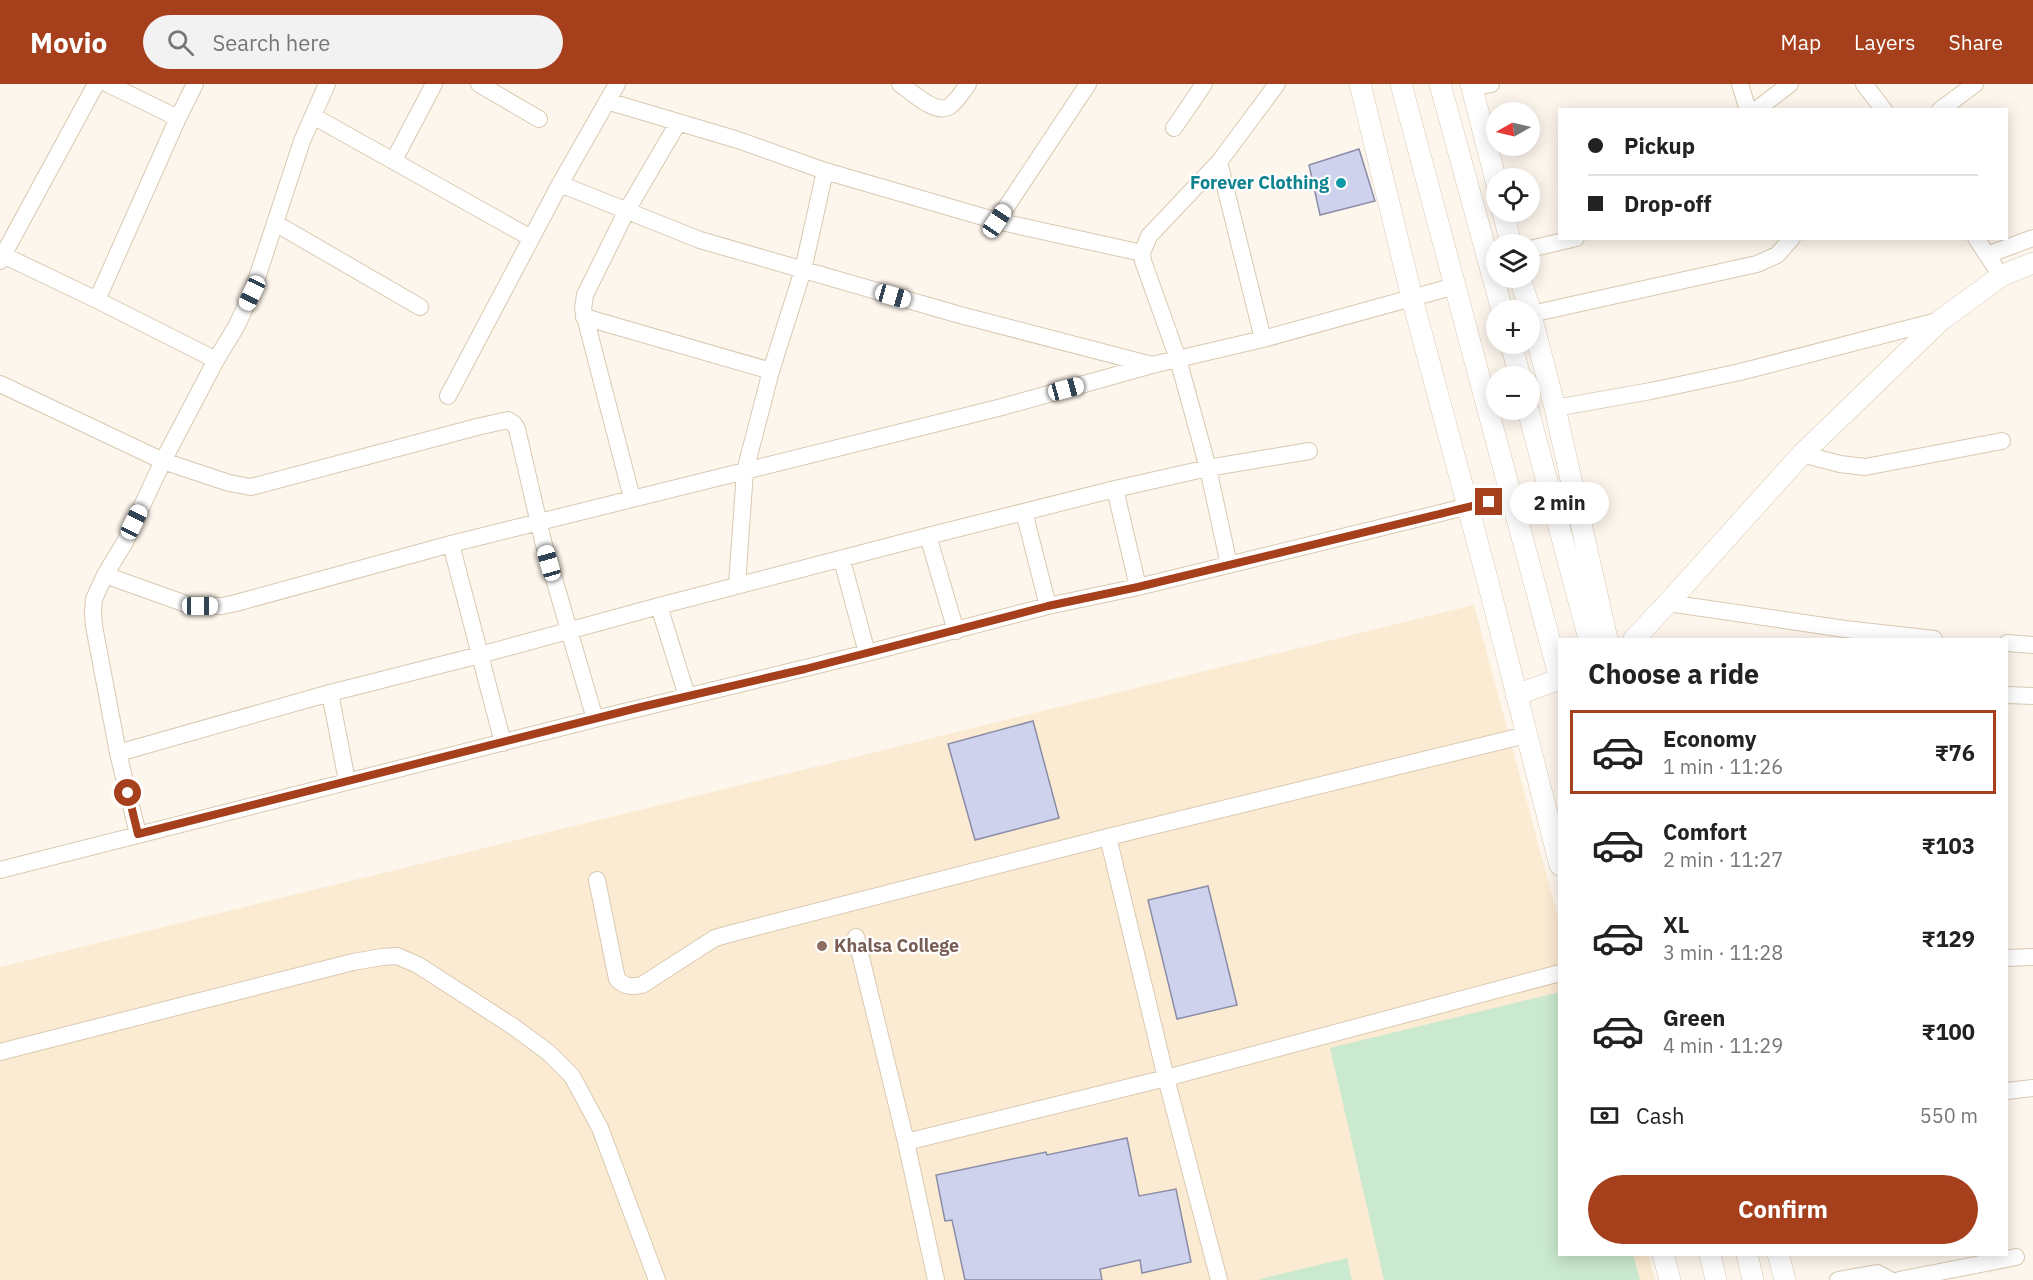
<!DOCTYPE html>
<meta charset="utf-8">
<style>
:root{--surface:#fff;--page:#f2f2f2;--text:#222;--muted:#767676;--line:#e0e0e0;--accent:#a63f1c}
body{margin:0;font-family:"IBM Plex Sans",sans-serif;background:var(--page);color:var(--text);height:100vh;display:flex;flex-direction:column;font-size:22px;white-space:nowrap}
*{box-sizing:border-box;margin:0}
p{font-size:20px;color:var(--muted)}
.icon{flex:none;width:33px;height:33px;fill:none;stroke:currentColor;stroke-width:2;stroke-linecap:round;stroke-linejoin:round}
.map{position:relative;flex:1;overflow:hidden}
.details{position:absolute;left:1558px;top:554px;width:450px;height:618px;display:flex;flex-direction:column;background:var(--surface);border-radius:0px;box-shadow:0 3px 15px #0003}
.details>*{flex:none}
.hud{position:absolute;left:1558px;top:24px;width:450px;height:132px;border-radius:0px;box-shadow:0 3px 15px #0003;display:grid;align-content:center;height:132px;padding:0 30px;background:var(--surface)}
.needle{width:39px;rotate:262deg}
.buttons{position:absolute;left:1486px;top:18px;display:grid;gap:12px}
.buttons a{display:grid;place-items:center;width:54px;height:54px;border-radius:50%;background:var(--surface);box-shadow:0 3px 15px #0003;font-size:30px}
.end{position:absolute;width:27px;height:27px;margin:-14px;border:8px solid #a63f1c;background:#fff;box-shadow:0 0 0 3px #fff}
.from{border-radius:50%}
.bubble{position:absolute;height:42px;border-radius:21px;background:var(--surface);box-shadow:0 3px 15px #0003;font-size:20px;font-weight:700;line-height:42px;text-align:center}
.car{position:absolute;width:18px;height:36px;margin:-18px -9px;border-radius:8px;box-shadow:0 0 4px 2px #0007;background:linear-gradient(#fff 24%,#345 0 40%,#fff 0 76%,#345 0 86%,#fff 0)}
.hud b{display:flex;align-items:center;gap:21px;height:57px;font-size:22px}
.hud b+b{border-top:2px solid var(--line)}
.hud i{width:15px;height:15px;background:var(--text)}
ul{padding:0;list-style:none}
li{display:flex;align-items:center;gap:18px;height:84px;margin:0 12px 9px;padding:0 18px;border:3px solid transparent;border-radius:0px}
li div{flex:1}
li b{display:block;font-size:22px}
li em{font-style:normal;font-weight:700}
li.current{border-color:var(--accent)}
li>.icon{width:54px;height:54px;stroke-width:1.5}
h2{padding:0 30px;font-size:27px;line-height:72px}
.pay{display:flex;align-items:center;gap:15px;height:66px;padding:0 30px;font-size:22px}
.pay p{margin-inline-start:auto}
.primary-button{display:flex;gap:12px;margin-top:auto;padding:12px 30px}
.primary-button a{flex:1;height:69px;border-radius:36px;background:var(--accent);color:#fff;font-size:24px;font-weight:700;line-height:69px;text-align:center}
header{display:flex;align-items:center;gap:36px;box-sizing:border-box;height:84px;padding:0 30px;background:var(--accent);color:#fff}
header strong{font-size:28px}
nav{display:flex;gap:33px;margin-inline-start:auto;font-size:21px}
.search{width:420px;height:54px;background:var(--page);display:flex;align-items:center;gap:15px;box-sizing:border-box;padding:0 21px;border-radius:33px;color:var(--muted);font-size:22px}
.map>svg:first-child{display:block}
</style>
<header>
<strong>Movio</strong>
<div class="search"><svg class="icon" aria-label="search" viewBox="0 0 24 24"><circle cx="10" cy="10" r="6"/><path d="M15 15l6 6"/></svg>Search here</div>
<nav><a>Map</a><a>Layers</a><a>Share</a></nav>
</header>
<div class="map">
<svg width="2033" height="1196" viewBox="0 0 2033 1196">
<rect width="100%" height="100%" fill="#fdf6ed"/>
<path fill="#fcebd3" d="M1474,521l86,320v329h88l7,26h-1655v-313z"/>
<path fill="#cae9ce" d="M1560,908v262h73l7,26h-256l-54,-232z
M1347,1174l5,22h-92v-1z"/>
<path fill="#cfd2ed" stroke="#8b8da6" stroke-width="1.5" d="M1359,65l16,52 -55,14 -11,-50z
M1033,637l26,97 -84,22 -27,-96z
M1208,802l29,119 -60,14 -29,-119z
M1127,1054l12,58 37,-7 15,73 -49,11 -2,-13 -40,9 2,11h-137l-13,-60 -7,1 -9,-46 110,-23 1,3z"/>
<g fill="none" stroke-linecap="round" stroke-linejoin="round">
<defs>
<path id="minor" d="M108,0l70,34
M479,0l60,35
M900,0c12,8 36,32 50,22 7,-5 13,-15 18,-22
M1740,0l8,26
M1864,0l20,26
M1472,3l19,-3
M607,17l131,39 87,31 172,50 145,32
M1756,26l34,-26
M1940,26l35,-26
M313,32l218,122
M1174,44l30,-44
M394,76l40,-76
M1219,78l44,177
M560,100l140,56 260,75 192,50
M997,137l91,-137
M275,139l145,84
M1976,154l25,38
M1530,165l46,-11
M3,171l94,45 119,60
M1987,171l46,-17
M0,177l96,-177
M97,216l81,-182 17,-34
M1531,230l226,-50 20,-9 15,-17
M584,233l187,54
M0,300l163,77 66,22 22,4 226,-60 31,-7 6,4 3,5 26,112 52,178
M448,312l112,-212 57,-100
M1555,324l96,-17 89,-19 201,-52
M1802,370l38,10 25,3 137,-26
M1115,405l23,98
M632,414l-49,-189 2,-14 41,-83 52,-89
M1024,428l24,94
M928,452l28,95
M451,460l52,199
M842,476l25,93
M1229,481l-21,-97 -30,-109 -35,-98 -1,-8 7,-17 70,-74 58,-78
M105,491l84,30 33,1 14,-3 215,-59 551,-137 150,-42 111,-26 192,-53
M737,501l8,-114 26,-100 32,-101 22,-99
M1668,519l177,26 89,10
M659,522l28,90
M2007,559l26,2
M330,609l17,88
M2007,611l26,1
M118,669l212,-60 150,-38 179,-49 269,-70 187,-47 93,-21 101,-17
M138,750l-20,-81 -24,-127 -1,-14 1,-13 11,-24 20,-33 38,-81 53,-101 20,-33 16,-34 50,-152 25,-57
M1108,753l58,241 53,202
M0,786l595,-151 272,-66 181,-47 90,-19 372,-91
M597,796l20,99c8,8 14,8 25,6l73,-47 18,-5 375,-96 418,-102
M856,853l50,205 30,138
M2007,874l26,-1
M0,968l353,-90 29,-5 15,-1 21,9 96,62 35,26 23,23 28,52 57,152
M2007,1007l26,-3
M906,1058l260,-64 394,-105
M1838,1196l39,-7 13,7
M1899,1196l117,-23"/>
<path id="major" d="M1360,0l52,214 76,284 72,283
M1401,0l159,595
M1440,0l62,226
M1471,0l26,101
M1503,128l8,32
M1520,194l10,32
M1530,228l25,96 52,231
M1511,260l9,32
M1528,326l61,229
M1634,555l34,-36 134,-149 139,-134 60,-44 32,-13
M1516,611l44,-16
M1663,1170l7,26
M1710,1170l6,26
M1747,1170l6,26
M1778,1170l7,26"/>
</defs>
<use href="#minor" stroke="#d9c9b1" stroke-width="18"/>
<use href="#major" stroke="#d9c9b1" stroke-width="22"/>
<use href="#minor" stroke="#fff" stroke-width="16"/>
<use href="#major" stroke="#fff" stroke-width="21"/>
</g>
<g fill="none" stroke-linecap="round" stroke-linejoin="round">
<path stroke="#a63f1c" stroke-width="8" d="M128,709l10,41 503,-127 164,-38 243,-63 90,-19 351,-85"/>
</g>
<circle fill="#0f9aa8" stroke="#fff" stroke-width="2" cx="1341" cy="99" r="6"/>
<circle fill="#8d6e63" stroke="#fff" stroke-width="2" cx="822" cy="862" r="6"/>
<g text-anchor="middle" stroke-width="4.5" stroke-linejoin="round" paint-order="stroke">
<g font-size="18" font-weight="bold" fill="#0d838f" stroke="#fff" text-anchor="end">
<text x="1329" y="105">Forever Clothing</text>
</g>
<g font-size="18" font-weight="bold" fill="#785e54" stroke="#fff" text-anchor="start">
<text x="834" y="868">Khalsa College</text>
</g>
</g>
</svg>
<div class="buttons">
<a><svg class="needle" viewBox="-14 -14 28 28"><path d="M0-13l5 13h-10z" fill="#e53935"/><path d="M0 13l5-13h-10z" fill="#767676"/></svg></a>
<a><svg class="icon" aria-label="locate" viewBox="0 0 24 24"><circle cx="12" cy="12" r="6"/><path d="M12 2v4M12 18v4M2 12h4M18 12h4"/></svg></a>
<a><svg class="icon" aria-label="layers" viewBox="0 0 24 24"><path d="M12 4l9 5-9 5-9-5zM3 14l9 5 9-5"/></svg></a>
<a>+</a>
<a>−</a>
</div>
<i class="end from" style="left:128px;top:709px"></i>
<i class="end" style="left:1489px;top:418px"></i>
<div class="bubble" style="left:1510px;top:398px;width:99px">2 min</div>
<i class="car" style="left:997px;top:137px;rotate:34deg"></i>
<i class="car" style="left:252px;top:209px;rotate:205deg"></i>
<i class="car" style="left:893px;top:212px;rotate:106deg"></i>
<i class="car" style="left:1066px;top:305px;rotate:75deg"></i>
<i class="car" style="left:134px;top:438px;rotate:26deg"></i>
<i class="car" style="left:549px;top:479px;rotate:344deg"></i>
<i class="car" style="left:200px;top:522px;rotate:90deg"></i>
<div class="hud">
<b><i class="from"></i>Pickup</b>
<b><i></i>Drop-off</b>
</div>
<section class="details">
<h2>Choose a ride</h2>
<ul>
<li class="current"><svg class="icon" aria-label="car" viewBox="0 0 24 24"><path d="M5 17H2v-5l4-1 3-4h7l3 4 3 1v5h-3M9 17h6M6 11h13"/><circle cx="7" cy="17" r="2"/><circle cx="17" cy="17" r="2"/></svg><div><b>Economy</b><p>1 min · 11:26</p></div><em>₹76</em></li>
<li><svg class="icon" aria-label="car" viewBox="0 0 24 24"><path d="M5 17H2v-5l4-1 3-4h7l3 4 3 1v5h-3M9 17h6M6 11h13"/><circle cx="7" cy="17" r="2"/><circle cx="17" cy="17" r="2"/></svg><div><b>Comfort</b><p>2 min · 11:27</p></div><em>₹103</em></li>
<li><svg class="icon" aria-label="car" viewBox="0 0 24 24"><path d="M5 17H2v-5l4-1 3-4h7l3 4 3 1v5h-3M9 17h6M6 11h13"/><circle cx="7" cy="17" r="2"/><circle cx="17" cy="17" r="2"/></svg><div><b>XL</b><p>3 min · 11:28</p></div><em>₹129</em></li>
<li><svg class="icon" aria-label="car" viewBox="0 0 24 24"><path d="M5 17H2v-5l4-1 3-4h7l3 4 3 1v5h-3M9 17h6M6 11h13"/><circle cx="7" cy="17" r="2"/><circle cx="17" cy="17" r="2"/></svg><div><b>Green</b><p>4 min · 11:29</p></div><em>₹100</em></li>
</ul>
<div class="pay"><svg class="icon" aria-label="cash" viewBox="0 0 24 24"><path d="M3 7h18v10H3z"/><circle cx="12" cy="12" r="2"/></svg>Cash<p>550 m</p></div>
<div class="primary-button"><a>Confirm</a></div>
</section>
</div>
